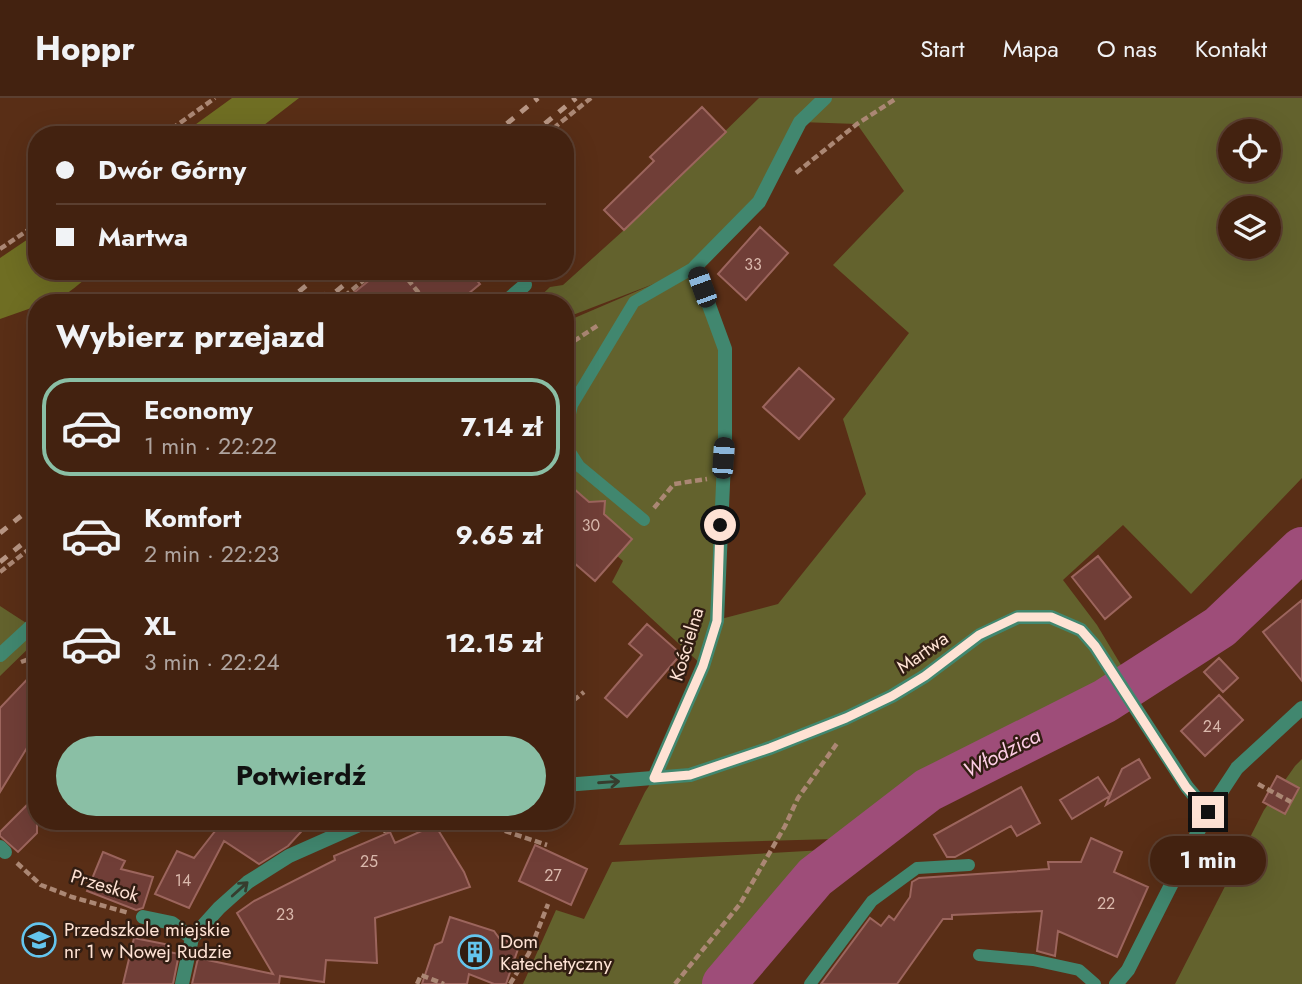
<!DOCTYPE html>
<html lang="pl">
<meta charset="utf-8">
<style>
:root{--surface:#432210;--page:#4d2f1e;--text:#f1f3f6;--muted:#afa49f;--line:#5b3f30;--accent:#8abfa5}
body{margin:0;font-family:Jost,sans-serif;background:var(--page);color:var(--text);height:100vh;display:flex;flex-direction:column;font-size:26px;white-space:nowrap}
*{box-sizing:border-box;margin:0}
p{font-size:23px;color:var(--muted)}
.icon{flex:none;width:38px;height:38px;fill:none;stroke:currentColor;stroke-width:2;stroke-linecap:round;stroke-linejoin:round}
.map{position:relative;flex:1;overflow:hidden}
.drawer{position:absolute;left:28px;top:196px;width:546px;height:536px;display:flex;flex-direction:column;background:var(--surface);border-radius:28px;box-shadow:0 7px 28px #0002,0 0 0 2px var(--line)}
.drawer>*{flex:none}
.top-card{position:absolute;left:28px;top:28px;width:546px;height:154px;border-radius:28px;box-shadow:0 7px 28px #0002,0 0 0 2px var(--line);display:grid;align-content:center;height:154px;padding:0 28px;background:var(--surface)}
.tools{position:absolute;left:1218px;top:21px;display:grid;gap:14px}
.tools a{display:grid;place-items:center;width:63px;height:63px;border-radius:50%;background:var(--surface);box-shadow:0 7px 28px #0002,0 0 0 2px var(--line);font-size:35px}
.end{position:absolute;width:32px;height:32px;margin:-16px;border:9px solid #fee2d4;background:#111;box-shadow:0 0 0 4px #111}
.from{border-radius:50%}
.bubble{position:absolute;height:49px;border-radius:24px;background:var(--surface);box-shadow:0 7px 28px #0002,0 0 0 2px var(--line);font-size:23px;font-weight:700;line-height:49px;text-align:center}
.car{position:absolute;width:21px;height:42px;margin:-21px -10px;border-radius:9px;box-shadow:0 0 5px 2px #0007;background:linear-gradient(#222 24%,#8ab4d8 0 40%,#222 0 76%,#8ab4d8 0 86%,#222 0)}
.top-card b{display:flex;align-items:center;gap:24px;height:66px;font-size:26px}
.top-card b+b{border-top:2px solid var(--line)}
.top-card i{width:18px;height:18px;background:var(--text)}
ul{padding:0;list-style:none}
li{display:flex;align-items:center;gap:21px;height:98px;margin:0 14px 10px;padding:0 14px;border:4px solid transparent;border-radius:28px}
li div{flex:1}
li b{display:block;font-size:26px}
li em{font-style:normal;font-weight:700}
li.active{border-color:var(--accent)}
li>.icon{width:63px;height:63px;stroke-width:1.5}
h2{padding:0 28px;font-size:32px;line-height:84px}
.action{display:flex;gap:14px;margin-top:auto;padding:14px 28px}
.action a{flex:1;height:80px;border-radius:42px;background:var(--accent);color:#111;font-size:28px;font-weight:700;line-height:80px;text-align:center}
header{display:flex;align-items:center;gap:42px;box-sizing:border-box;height:98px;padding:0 35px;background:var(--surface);border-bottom:2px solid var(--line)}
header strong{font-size:33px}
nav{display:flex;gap:38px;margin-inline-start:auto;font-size:24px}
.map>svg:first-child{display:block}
</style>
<header>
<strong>Hoppr</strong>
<nav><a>Start</a><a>Mapa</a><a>O nas</a><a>Kontakt</a></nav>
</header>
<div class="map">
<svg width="1302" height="886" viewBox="0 0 1302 886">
<rect width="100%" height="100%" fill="#592e16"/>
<path fill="#63622d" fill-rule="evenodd" d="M759,0h543v380l-111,116 -68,-69 -60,55 34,45 33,55 -25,21 -177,89 -113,87 -91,107h-201l33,-74 28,9 28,-57 212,-12 10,-11 -215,6 26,-53 9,-14 49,-112 -91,-84 11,-21 -58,-50v-189l91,-39 -91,35v-15h-32l17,-16 13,-2 61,-55zM800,24l57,2 47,67 -71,74 76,68 -66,86 23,75 -88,110 -61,16 8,-271 -30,-82 64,-65zM1230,33h39v39h-39zM1230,110h39v39h-39z
M0,508l37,24v10l-37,36z
M1302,661v225h-127l89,-174 31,-44z"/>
<path fill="#6f6e23" d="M232,0h67l-48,37h-70z
M37,135v38h58c-19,15 -34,32 -58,32v3l-37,13v-61z"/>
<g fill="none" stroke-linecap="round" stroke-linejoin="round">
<path stroke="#9e4d79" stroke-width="44" d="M724,886l91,-107 113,-87 177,-89 115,-74 82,-78"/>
</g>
<path fill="#703e37" stroke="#9c655d" stroke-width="2" d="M702,9l24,25 -102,98 -20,-20 50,-49 -4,-4z
M760,129l28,26 -42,47 -28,-26z
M381,173h88l11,13 -23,19h-116z
M799,270l35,31 -35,40 -36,-32z
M565,383l24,21 16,-1 -1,13 28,25 -37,42 -30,-26z
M1098,458l33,41 -26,22 -33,-42z
M1302,502v81l-39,-49z
M647,526l34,30 -54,63 -22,-19 37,-43 -13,-11z
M1219,560l19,20 -15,14 -19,-20z
M37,571v69h-4l-33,54v-84z
M1219,597l24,25 -38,36 -24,-25z
M1139,661l11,19 -44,27 4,-9 -38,23 -12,-19 38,-23 12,18 12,-26z
M1277,678l22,12 -14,26 -22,-12z
M1021,689l19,36 -23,13 -6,-10 -56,31h-8l-13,-22z
M37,697v38l-19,19 -18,-16v-4z
M223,723h88l-23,25 -29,18 -35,-23 -35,67 -34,-14 22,-43 17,7z
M435,727l29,47 6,15 -95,31 2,45 -51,-3 -2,22 -44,-6 -1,8h-87l6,-26 75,16 -36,-61 17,-12 81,-41 -1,-4 56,-24 5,11z
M1091,740l31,14 -8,20 34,15 -31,70 -59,-26 -3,25 -18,-5 5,-40 -90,4v4h-9l-46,65h-76l49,-66 11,8 8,-10 5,4 16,-23 2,-15 7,-4 130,-9 -1,-7h33z
M535,747l52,24 -16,36 -52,-24z
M103,754l22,9 -4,8 32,8 -10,31 -7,2 -49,-19z
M450,819l44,14 5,7 20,8 -13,38h-12l-25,-10 -2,10h-45l13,-39 7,-3z
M134,840l36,7 -1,7 10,2 -6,30h-50z"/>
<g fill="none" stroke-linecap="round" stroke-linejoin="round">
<path stroke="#ab8774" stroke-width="4.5" stroke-dasharray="7 3.5" stroke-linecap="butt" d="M163,37l52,-37
M545,37l46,-37
M796,75l61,-49 40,-26
M0,151l37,-25
M401,173l26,32
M323,195l7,10
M336,205l39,-32
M565,249l35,-23
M654,410l20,-24 33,-5
M0,474l37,-29
M21,564l16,-6
M565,609l19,-15
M1258,686l33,18
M475,723l72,24
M383,733l36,-10
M17,765l24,22 31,12 57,16
M417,886l4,-9 23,9
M510,886l19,-31 19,-49
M675,886l65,-80 45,-78 13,-28 40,-56"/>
<path stroke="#41876f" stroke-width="12" d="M644,422l-65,-54 -9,-14 -5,-16 7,-31 62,-103 61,-35
M979,857l54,5 46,10 16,14
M810,886l62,-83 45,-33 52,-3"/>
<path stroke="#41876f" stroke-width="14" d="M504,205l21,-18
M0,557l37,-34
M654,680l49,-112 14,-45 8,-182v-90l-30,-82 64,-65 41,-80 25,-24
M565,687l125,-10 80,-27 76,-30 46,-22 33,-20 55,-41 38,-18h33l30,13 14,16 92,141 21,25
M0,749l5,5
M143,819l29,6 20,15
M182,886l10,-46 27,-30 29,-26 41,-26 79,-35"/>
<path stroke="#41876f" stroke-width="14" d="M1116,886l12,-14 80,-158 29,-44 65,-60"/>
<path stroke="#b79583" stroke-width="5" stroke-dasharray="9 9" stroke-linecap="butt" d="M493,37l45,-37
M531,37l45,-37
M285,205l39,-32
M322,205l39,-32
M0,435l37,-30
M0,464l37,-30"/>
</g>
<defs><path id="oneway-shaft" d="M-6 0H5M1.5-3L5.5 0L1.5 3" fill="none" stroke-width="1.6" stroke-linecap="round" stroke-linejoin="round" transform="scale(1.75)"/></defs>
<g stroke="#363d2e">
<use href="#oneway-shaft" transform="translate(609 684) rotate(-4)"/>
<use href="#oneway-shaft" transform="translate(240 791) rotate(-42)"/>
</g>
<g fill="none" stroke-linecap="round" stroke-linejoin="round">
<path stroke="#fee2d4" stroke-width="9" d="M720,427l-3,96 -14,45 -49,112 36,-3 80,-27 76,-30 46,-22 33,-20 54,-41 38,-18h34l30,13 14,16 91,141 22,25"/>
</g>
<defs>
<symbol id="school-ring" viewBox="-11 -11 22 22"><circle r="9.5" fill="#311d12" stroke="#64c5ee" stroke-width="1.5"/><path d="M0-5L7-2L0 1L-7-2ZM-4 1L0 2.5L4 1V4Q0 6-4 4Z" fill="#64c5ee"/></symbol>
<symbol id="building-ring" viewBox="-11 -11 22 22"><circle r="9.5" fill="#311d12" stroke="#64c5ee" stroke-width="1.5"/><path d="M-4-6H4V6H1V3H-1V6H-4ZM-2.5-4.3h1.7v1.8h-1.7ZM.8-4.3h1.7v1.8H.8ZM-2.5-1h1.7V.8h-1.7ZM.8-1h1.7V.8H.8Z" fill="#64c5ee"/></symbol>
</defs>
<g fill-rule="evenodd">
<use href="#school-ring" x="20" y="823" width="38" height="38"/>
<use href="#building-ring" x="456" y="835" width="38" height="38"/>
</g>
<g text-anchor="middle" stroke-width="5" stroke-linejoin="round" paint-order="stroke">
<g font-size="16" fill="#dab9ad">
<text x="753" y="172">33</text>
<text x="591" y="433">30</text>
<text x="1212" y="634">24</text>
<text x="369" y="769">25</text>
<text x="553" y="783">27</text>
<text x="183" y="788">14</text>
<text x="1106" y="811">22</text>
<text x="285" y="822">23</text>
</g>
<g font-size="19" fill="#fee2d4" stroke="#311d12">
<text transform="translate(686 546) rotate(-73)" y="7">Kościelna</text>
<text transform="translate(922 554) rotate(-35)" y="7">Martwa</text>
<text transform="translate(105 787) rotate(17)" y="7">Przeskok</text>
</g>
<g font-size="19" fill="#fee2d4" stroke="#311d12" text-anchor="start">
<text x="64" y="838">Przedszkole miejskie<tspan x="64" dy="22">nr 1 w Nowej Rudzie</tspan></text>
<text x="500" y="850">Dom<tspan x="500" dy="22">Katechetyczny</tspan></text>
</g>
<g font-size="21" font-style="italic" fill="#fdcee5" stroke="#311d12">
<text transform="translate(1002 655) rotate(-27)" y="7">Włodzica</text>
</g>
</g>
</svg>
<div class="tools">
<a><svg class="icon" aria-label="locate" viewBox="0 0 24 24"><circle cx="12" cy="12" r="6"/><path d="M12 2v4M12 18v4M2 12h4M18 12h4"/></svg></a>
<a><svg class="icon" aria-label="layers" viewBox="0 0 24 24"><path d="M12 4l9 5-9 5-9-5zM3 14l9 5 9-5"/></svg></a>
</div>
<i class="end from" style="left:720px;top:427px"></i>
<i class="end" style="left:1208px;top:714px"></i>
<div class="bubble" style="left:1150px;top:738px;width:116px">1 min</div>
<i class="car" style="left:702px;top:189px;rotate:340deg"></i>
<i class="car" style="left:723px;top:360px;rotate:4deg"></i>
<div class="top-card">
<b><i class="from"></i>Dwór Górny</b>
<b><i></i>Martwa</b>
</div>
<section class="drawer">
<h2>Wybierz przejazd</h2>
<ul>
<li class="active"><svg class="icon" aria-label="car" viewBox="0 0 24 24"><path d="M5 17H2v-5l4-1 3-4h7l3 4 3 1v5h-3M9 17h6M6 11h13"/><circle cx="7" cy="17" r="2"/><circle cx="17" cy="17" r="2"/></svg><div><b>Economy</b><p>1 min · 22:22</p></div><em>7.14 zł</em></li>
<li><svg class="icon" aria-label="car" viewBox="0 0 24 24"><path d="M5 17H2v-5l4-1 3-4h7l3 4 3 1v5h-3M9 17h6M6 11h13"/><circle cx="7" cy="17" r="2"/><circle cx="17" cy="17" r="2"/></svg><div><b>Komfort</b><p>2 min · 22:23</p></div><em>9.65 zł</em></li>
<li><svg class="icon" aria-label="car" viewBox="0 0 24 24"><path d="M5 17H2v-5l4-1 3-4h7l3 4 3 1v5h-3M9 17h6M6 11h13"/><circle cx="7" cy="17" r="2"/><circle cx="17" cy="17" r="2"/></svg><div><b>XL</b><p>3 min · 22:24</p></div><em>12.15 zł</em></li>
</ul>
<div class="action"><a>Potwierdź</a></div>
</section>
</div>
